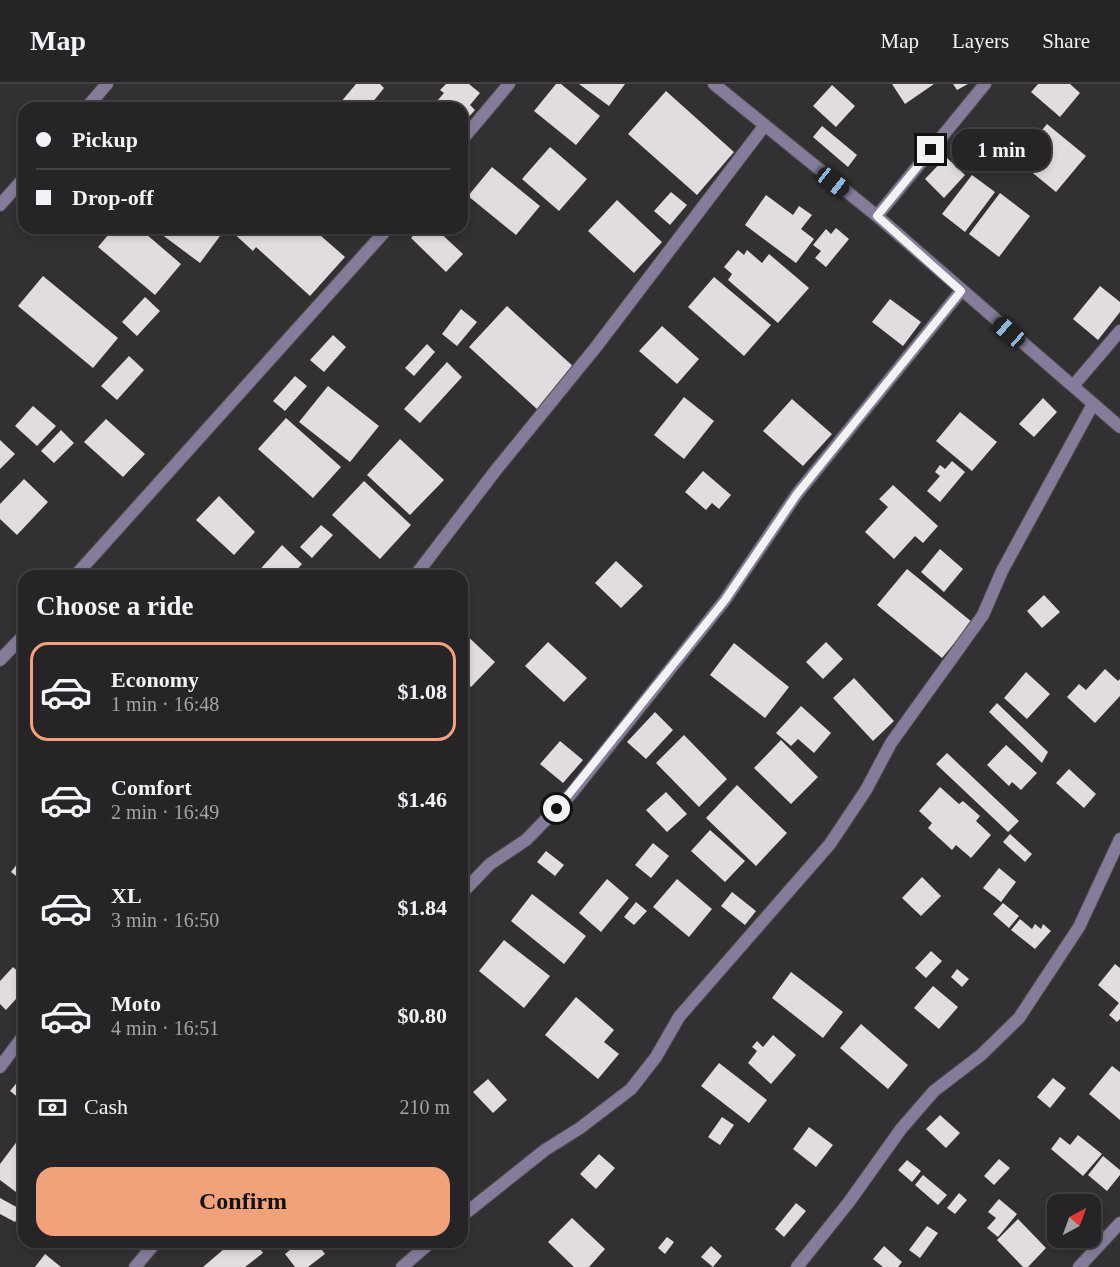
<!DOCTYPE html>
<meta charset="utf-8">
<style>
:root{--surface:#262426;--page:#323032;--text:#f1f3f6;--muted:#a4a4a7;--line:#424143;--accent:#f1a27b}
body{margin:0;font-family:"Times New Roman",serif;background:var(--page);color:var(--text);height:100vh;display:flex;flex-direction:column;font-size:22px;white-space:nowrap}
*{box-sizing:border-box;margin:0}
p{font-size:20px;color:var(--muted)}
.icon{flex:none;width:33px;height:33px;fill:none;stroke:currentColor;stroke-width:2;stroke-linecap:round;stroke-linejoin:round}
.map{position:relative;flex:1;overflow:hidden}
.drawer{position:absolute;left:18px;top:486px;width:450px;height:678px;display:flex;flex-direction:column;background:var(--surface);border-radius:18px;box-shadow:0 3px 9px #0003,0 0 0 2px var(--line)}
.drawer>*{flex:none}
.guide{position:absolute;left:18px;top:18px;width:450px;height:132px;border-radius:18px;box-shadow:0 3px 9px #0003,0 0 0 2px var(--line);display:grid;align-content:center;height:132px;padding:0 18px;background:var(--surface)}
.needle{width:39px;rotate:41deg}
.controls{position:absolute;left:1047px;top:1110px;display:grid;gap:12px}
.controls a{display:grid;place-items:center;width:54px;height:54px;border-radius:12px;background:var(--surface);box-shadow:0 3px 9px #0003,0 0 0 2px var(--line);font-size:30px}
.end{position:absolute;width:27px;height:27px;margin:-14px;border:8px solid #f3f2f4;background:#111;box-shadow:0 0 0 3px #111}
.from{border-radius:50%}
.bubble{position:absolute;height:42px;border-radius:18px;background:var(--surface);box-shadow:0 3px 9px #0003,0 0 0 2px var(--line);font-size:20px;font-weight:700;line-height:42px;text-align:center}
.car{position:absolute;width:18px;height:36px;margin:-18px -9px;border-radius:8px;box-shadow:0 0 4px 2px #0007;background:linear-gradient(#222 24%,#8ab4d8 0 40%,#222 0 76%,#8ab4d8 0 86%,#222 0)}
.guide b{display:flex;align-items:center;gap:21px;height:57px;font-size:22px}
.guide b+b{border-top:2px solid var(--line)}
.guide i{width:15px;height:15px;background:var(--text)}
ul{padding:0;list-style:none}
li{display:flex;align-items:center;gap:18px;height:99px;margin:0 12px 9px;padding:0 6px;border:3px solid transparent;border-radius:18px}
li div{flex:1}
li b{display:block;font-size:22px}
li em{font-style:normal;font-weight:700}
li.active{border-color:var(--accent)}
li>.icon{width:54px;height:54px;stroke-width:1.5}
h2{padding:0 18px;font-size:27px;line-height:72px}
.pay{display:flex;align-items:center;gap:15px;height:66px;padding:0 18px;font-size:22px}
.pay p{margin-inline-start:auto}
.action{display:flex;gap:12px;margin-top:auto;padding:12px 18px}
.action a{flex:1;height:69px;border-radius:18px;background:var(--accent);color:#111;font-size:24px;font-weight:700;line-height:69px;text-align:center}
header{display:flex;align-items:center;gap:36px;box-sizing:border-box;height:84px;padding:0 30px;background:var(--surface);border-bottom:2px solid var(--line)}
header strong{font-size:28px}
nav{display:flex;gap:33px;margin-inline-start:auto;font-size:21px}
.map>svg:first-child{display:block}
</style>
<header>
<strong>Map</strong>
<nav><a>Map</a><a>Layers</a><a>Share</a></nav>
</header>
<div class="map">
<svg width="1120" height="1183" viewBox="0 0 1120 1183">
<rect width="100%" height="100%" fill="#323033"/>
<path fill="#e0dcdf" d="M356,0h24l4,4 -16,20h-22l-6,-5z
M446,0h23l11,9 -10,12 5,5 -9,10 -4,-3v-9h-31l13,-15 -4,-3z
M556,0h5l39,32 -24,29 -42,-34z
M579,0h46l-16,22z
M892,0h42l-29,20z
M953,0h15l-11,6z
M1038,0h32l10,9 -20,24 -29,-25z
M832,1l23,21 -19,21 -23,-21z
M666,7l68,61 -37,43 -69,-61z
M1047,40l39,32 -30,36 -39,-32z
M822,42l35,29 -9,12 -35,-30z
M550,63l37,32 -28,32 -37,-32z
M946,73l19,18 -21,23 -19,-19z
M492,83l48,39 -24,29 -48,-39z
M972,91l23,17 -30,40 -23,-18z
M671,108l16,13 -17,20 -16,-14z
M1000,109l30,23 -31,41 -30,-23z
M766,111l27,20 6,-9 13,9 -11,14 13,10 -18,24 -51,-38z
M617,116l45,42 -28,31 -46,-42z
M114,144h25l42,36 -26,31 -57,-48z
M153,144h64l6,4 -23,31z
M232,144h80l33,29 -35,39 -54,-49 -3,4 -23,-21z
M420,144h15l28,26 -17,18 -35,-34z
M836,144l13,11 -23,28 -11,-9 6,-7 -8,-6 13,-16 5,5z
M738,166l6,5 3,-5 15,13 7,-9 40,34 -31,35 -50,-43 4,-6 -8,-7z
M43,192l75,62 -25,30 -75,-62z
M714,193l57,48 -27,31 -56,-49z
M1100,202l20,16v10l-22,28 -25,-21z
M145,213l15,14 -23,25 -15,-14z
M890,215l31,23 -18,24 -31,-24z
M507,222l69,63 -38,41 -69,-63z
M461,225l16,13 -20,24 -15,-12z
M662,242l37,33 -22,25 -38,-33z
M333,251l13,12 -22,25 -14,-12z
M427,260l8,8 -21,24 -9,-8z
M129,272l15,14 -27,30 -16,-14z
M447,278l15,15 -42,46 -16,-14z
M295,292l12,10 -22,25 -12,-10z
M328,302l51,40 -29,36 -51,-40z
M684,313l30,24 -30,38 -30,-24z
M1043,314l14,14 -23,25 -15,-13z
M792,315l40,35 -29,32 -40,-35z
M33,322l23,20 -19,20 -22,-20z
M960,328l37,30 -25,29 -36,-30z
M286,334l55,49 -28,31 -55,-49z
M106,335l39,35 -22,23 -39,-35z
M61,346l13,13 -20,20 -13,-12z
M400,355l44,41 -34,35 -43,-40z
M0,356l15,14 -15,15z
M952,377l13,11 -25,30 -13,-11 13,-15 -5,-4 5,-7 5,4z
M703,387l28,24 -12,14 -7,-6 -6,7 -21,-18z
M24,395l24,23 -31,33 -17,-16v-15z
M364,397l47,44 -31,34 -48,-44z
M893,401l45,41 -15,17 -8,-7 -21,23 -29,-27 23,-25 -9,-8z
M219,412l36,36 -21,23 -38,-35z
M321,441l12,10 -21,23 -12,-11z
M282,461l20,19 -11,12h-37z
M940,465l23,20 -19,23 -23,-20z
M616,477l27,25 -22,22 -26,-25z
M907,485l65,53 -30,36 -65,-53z
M1044,511l16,17 -18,16 -15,-17z
M24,516v15l-8,-7z
M462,547l33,31 -24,25 -9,-8z
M548,558l39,36 -23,24 -39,-36z
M826,558l17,17 -20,20 -17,-17z
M734,559l55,44 -24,31 -55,-43z
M1105,585l13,12 2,-2v17l-25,27 -28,-26 12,-13 7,6z
M1026,588l24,22 -23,25 -23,-21z
M854,594l40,43 -21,20 -40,-43z
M997,619l51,49 -6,11 -53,-51z
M801,622l30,27 -17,20 -16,-14 -7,7 -15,-13z
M655,628l18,18 -27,29 -19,-17z
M684,651l43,44 -28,28 -43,-44z
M781,656l37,37 -27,27 -37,-36z
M560,657l23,19 -20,23 -23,-19z
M1006,661l31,28 -16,17 -9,-8 -3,4 -22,-21z
M947,669l72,68 -11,11 -72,-68z
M1069,685l27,25 -12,14 -28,-25z
M737,701l50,48 -31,33 -50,-48z
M940,703l19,17 4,-3 17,15 -4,5 15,14 -20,23 -15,-13 -4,5 -24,-22 4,-5 -13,-12z
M666,708l21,22 -20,18 -21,-22z
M710,746l35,31 -20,21 -34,-31z
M1010,750l22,20 -7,8 -22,-20z
M653,759l16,13 -18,22 -16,-13z
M546,767l18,14 -9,11 -18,-14z
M24,771v27l-13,-10z
M999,784l17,14 -15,20 -18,-14z
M922,793l19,19 -20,20 -19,-18z
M607,795l22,19 -28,34 -22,-19z
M677,795l35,30 -23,28 -36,-30z
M732,808l24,19 -11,14 -24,-19z
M532,810l54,42 -22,28 -53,-43z
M636,818l11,9 -13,14 -10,-8z
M1003,819l16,13 -10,12 -16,-14z
M1020,835l12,10 3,-5 6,5 2,-5 8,7 -16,18 -24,-19z
M504,856l46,36 -26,32 -45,-37z
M931,867l11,10 -16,17 -11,-10z
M1115,880l5,4v51l-3,3 -8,-7 10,-12 -21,-18z
M13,883l11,10v13l-18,20 -6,-6v-23z
M957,885l12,10 -7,8 -11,-10z
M791,888l52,40 -20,26 -51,-40z
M933,902l25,21 -19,22 -25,-21z
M576,913l38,33 -10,12 15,12 -21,25 -53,-44z
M861,940l47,41 -20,24 -48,-41z
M773,951l23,20 -25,29 -23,-21 9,-12 -5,-4 5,-6 6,6z
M719,979l48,37 -18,23 -48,-37z
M1112,982l8,6v48l-31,-26z
M24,990v21l-4,4 -10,-8z
M1053,994l13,10 -16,20 -13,-11z
M488,995l19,21 -14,13 -20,-21z
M940,1031l20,18 -14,15 -20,-19z
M722,1033l12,8 -14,20 -12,-8z
M809,1043l24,18 -17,22 -23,-18z
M1078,1051l24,19 -19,22 -32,-27 9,-12 10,8z
M18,1056l6,5v53l-24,-18v-16z
M599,1070l16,14 -19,21 -16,-15z
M1103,1072l17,14v5l-13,16 -19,-16z
M999,1075l11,9 -16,17 -10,-9z
M907,1076l14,11 -9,11 -14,-12z
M923,1091l24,20 -9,10 -23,-20z
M959,1109l8,7 -12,14 -8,-6z
M0,1114l22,12 -7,12 -15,-8z
M999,1115l18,15 -19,23 -11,-9 9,-10 -8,-6z
M796,1119l10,8 -22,26 -9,-8z
M572,1134l33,31 -16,18h-15l-26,-25z
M1018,1135l28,29 -18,19h-5l-26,-27z
M927,1142l11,7 -18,25 -11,-8z
M667,1153l7,5 -9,12 -7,-6z
M1059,1154h22l-9,11z
M219,1158h36l8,11 -18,14h-42l21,-18z
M300,1158h16l9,12 -17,13h-13l-10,-13z
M711,1162l11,10 -9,11 -12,-10z
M884,1162l18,16 -4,5h-15l-10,-8z
M45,1170l16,13h-26z"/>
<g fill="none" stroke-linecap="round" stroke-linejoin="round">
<defs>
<path id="street" d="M714,0l163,132 243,211
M86,24l21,-24
M462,56l47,-56
M0,121l24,-27
M877,132l108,-132
M1073,302l47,-55
M75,492l313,-348
M415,492l81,-106 100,-123 169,-222
M0,576l24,-25
M462,809l28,-29 36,-24 45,-46 154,-194 72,-106 164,-203
M0,983l24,-32
M462,1132l83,-66 35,-22 51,-39 25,-32 23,-40 151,-173 36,-54 25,-47 92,-128 19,-44 91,-167
M135,1183l21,-25
M402,1183l29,-25
M797,1183l52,-65 52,-73 33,-38 47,-36 38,-37 60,-91 41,-88
M1079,1183l41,-44"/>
</defs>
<use href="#street" stroke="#4d4b4e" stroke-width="14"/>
<use href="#street" stroke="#847c98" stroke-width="12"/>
</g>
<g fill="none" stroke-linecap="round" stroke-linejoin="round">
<path stroke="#f3f2f4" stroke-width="8" d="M557,725l168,-209 72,-106 164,-203 -84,-75 54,-66"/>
</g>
</svg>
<div class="controls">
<a><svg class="needle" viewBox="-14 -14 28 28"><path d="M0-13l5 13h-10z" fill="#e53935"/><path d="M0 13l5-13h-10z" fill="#a4a4a7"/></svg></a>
</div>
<i class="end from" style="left:557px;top:725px"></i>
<i class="end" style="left:931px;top:66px"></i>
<div class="bubble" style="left:952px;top:45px;width:99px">1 min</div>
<i class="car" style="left:833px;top:98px;rotate:128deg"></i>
<i class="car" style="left:1009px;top:248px;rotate:311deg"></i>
<div class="guide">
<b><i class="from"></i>Pickup</b>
<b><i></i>Drop-off</b>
</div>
<section class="drawer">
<h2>Choose a ride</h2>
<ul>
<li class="active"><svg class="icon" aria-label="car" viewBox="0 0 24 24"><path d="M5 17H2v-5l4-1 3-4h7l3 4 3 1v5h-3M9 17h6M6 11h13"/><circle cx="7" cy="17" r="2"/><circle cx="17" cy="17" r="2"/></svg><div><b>Economy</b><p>1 min · 16:48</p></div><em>$1.08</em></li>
<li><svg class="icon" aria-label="car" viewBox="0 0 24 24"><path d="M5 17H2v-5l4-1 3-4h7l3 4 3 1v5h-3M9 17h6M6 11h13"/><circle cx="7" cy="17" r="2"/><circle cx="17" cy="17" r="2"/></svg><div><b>Comfort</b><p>2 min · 16:49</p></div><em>$1.46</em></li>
<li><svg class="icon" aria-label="car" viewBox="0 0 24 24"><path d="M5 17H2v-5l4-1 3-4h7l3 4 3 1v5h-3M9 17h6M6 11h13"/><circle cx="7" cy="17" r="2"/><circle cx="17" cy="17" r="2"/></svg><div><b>XL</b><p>3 min · 16:50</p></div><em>$1.84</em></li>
<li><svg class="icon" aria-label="car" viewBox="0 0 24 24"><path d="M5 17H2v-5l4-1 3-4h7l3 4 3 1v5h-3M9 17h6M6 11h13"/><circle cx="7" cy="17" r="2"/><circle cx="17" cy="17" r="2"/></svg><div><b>Moto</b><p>4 min · 16:51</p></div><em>$0.80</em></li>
</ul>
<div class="pay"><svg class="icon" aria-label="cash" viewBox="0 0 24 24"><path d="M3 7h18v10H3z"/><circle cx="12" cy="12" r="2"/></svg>Cash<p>210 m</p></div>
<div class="action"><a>Confirm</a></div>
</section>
</div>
